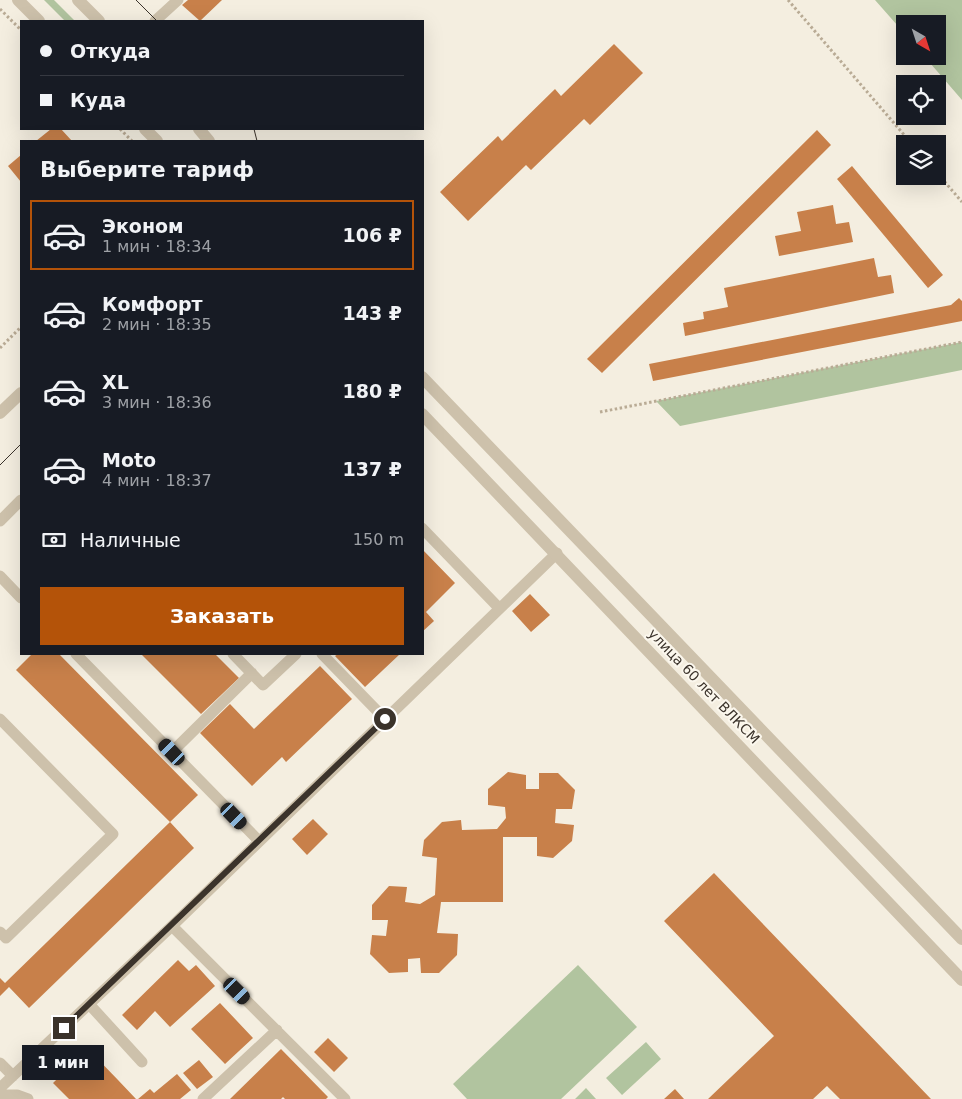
<!DOCTYPE html>
<html lang="ru">
<meta charset="utf-8">
<style>
:root{--surface:#171b24;--page:#20242c;--text:#f1f3f6;--muted:#9ea1a6;--line:#363941;--accent:#b45309}
body{margin:0;font-family:"DejaVu Sans",sans-serif;background:var(--page);color:var(--text);height:100vh;display:flex;flex-direction:column;font-size:19px;white-space:nowrap}
*{box-sizing:border-box;margin:0}
p{font-size:16px;color:var(--muted)}
.icon{flex:none;width:28px;height:28px;fill:none;stroke:currentColor;stroke-width:2;stroke-linecap:round;stroke-linejoin:round}
.map{position:relative;flex:1;overflow:hidden}
.sheet{position:absolute;left:20px;top:140px;width:404px;height:515px;display:flex;flex-direction:column;background:var(--surface);border-radius:0px;box-shadow:0 5px 20px #0002}
.sheet>*{flex:none}
.guide{position:absolute;left:20px;top:20px;width:404px;height:110px;border-radius:0px;box-shadow:0 5px 20px #0002;display:grid;align-content:center;height:110px;padding:0 20px;background:var(--surface)}
.needle{width:32px;rotate:141deg}
.controls{position:absolute;left:896px;top:15px;display:grid;gap:10px}
.controls a{display:grid;place-items:center;width:50px;height:50px;border-radius:0px;background:var(--surface);box-shadow:0 5px 20px #0002;font-size:25px}
.end{position:absolute;width:22px;height:22px;margin:-11px;border:6px solid #3b332b;background:#fff;box-shadow:0 0 0 2px #fff}
.from{border-radius:50%}
.bubble{position:absolute;height:35px;border-radius:0px;background:var(--surface);box-shadow:0 5px 20px #0002;font-size:16px;font-weight:700;line-height:35px;text-align:center}
.car{position:absolute;width:15px;height:30px;margin:-15px -8px;border-radius:6px;box-shadow:0 0 4px 1px #0007;background:linear-gradient(#222 24%,#8ab4d8 0 40%,#222 0 76%,#8ab4d8 0 86%,#222 0)}
.guide b{display:flex;align-items:center;gap:18px;height:48px;font-size:19px}
.guide b+b{border-top:1px solid var(--line)}
.guide i{width:12px;height:12px;background:var(--text)}
ul{padding:0;list-style:none}
li{display:flex;align-items:center;gap:15px;height:70px;margin:0 10px 8px;padding:0 10px;border:2px solid transparent;border-radius:0px}
li div{flex:1}
li b{display:block;font-size:19px}
li em{font-style:normal;font-weight:700}
li.on{border-color:var(--accent)}
li>.icon{width:45px;height:45px;stroke-width:1.5}
h2{padding:0 20px;font-size:22px;line-height:60px}
.pay{display:flex;align-items:center;gap:12px;height:55px;padding:0 20px;font-size:19px}
.pay p{margin-inline-start:auto}
.action{display:flex;gap:10px;margin-top:auto;padding:10px 20px}
.action a{flex:1;height:58px;border-radius:0px;background:var(--accent);color:#fff;font-size:20px;font-weight:700;line-height:58px;text-align:center}
.map>svg:first-child{display:block}
</style>
<div class="map">
<svg width="962" height="1099" viewBox="0 0 962 1099">
<rect width="100%" height="100%" fill="#f4eee0"/>
<path fill="#b1c49f" d="M44,0h10l21,21h-10z
M875,0h87v100l-38,-44h14v-32h-33v10z
M962,342v28l-282,56 -24,-25z
M578,965l59,62 -76,72h-94l-14,-15z
M646,1042l15,17 -39,36 -16,-17z
M586,1088l10,11h-21z"/>
<path fill="#c8804a" d="M188,0h34l-22,21 -18,-16z
M614,44l29,29 -53,52 -6,-6 -53,51 -5,-5 -58,56 -28,-29 58,-56 4,5 53,-52 6,7z
M51,129h10l11,12h-36z
M817,130l14,15 -229,228 -15,-14z
M21,155v27l-13,-16z
M852,166l91,109 -15,13 -91,-109z
M833,205l3,19 13,-2 4,20 -74,14 -4,-20 26,-5 -4,-19z
M874,258l4,19 13,-2 3,18 -209,43 -2,-13 21,-4 -1,-7 25,-5 -4,-19z
M959,298l3,3v20l-309,60 -4,-17 302,-59z
M422,549l33,34 -29,29 8,9 -12,11z
M530,594l20,21 -19,17 -19,-21z
M32,654h27l139,141 -28,27 -154,-152z
M141,654h74l24,24 -38,36z
M338,654h62l-35,33 -30,-31z
M320,666l32,33 -66,63 -4,-5 -30,29 -52,-53 30,-29 24,25z
M508,772l18,3v14h13v-16h19l17,17 -3,19h-16l-1,14 19,2 -2,16 -19,17 -16,-2v-19h-34v65h-62l-4,31 21,1 -1,21 -18,18h-18l-1,-15 -12,1v13l-19,1 -19,-19 2,-19 14,1 2,-16h-16v-15l17,-19 18,1 -2,15 15,2 15,-9 2,-37 -15,-2 2,-16 18,-18 19,-2 1,10 35,-1 9,-11 -1,-11 -17,-2v-16z
M313,819l15,15 -21,21 -15,-16z
M170,822l24,26 -165,160 -20,-21 -9,9v-18l5,5z
M714,873l217,226h-91l-13,-13 -14,13h-105l66,-63 -110,-115z
M178,960l11,11 7,-6 19,21 -45,41 -15,-16 -18,19 -15,-15z
M220,1003l33,35 -28,26 -34,-35z
M328,1038l20,20 -14,14 -20,-20z
M88,1049l30,31 18,19h-67l-16,-16z
M281,1049l47,48 -2,2h-41l-2,-2 -2,2h-51z
M199,1060l14,17 -16,12 -14,-16z
M177,1074l14,16 -11,9h-42l12,-10 4,4z
M675,1089l9,10h-20z"/>
<g fill="none" stroke-linecap="round" stroke-linejoin="round">
<path stroke="#b9ab95" stroke-width="3" stroke-dasharray="2.5 2.5" stroke-linecap="butt" d="M788,0l124,144
M0,9l21,21
M120,129l12,12
M938,174l24,28
M0,348l21,-21
M600,412l362,-70"/>
<path stroke="#cdc1ab" stroke-width="11" d="M155,21l23,-21
M0,521l21,-21
M422,528l77,80
M0,576l21,22
M76,654l183,187
M233,654l30,31 33,-31
M322,654l63,65
M0,719l113,115 -107,104 -6,-6
M172,752l80,-79
M172,926l173,173
M89,1004l53,58
M0,1063l13,13
M0,1088l172,-162 385,-373
M0,1095h17l11,4
M203,1099l74,-69"/>
<path stroke="#cdc1ab" stroke-width="12" d="M18,0l21,21
M78,0l21,21
M145,129l12,12
M199,129l10,12
M422,377l540,562
M0,413l21,-20
M422,414l540,566"/>
<path stroke="#3b332b" stroke-width="1" d="M136,0l21,21
M254,129l3,12
M0,465l21,-21"/>
</g>
<g fill="none" stroke-linecap="round" stroke-linejoin="round">
<path stroke="#3b332b" stroke-width="6" d="M64,1028l321,-309"/>
</g>
<g text-anchor="middle" stroke-width="4" stroke-linejoin="round" paint-order="stroke">
<g font-size="14" fill="#3b332b" stroke="#fbf7ed">
<text transform="translate(704 686) rotate(46)" y="5">улица 60 лет ВЛКСМ</text>
</g>
</g>
</svg>
<div class="controls">
<a><svg class="needle" viewBox="-14 -14 28 28"><path d="M0-13l5 13h-10z" fill="#e53935"/><path d="M0 13l5-13h-10z" fill="#9ea1a6"/></svg></a>
<a><svg class="icon" aria-label="locate" viewBox="0 0 24 24"><circle cx="12" cy="12" r="6"/><path d="M12 2v4M12 18v4M2 12h4M18 12h4"/></svg></a>
<a><svg class="icon" aria-label="layers" viewBox="0 0 24 24"><path d="M12 4l9 5-9 5-9-5zM3 14l9 5 9-5"/></svg></a>
</div>
<i class="end from" style="left:385px;top:719px"></i>
<i class="end" style="left:64px;top:1028px"></i>
<div class="bubble" style="left:22px;top:1045px;width:82px">1 мин</div>
<i class="car" style="left:172px;top:752px;rotate:316deg"></i>
<i class="car" style="left:234px;top:816px;rotate:136deg"></i>
<i class="car" style="left:237px;top:991px;rotate:135deg"></i>
<div class="guide">
<b><i class="from"></i>Откуда</b>
<b><i></i>Куда</b>
</div>
<section class="sheet">
<h2>Выберите тариф</h2>
<ul>
<li class="on"><svg class="icon" aria-label="car" viewBox="0 0 24 24"><path d="M5 17H2v-5l4-1 3-4h7l3 4 3 1v5h-3M9 17h6M6 11h13"/><circle cx="7" cy="17" r="2"/><circle cx="17" cy="17" r="2"/></svg><div><b>Эконом</b><p>1 мин · 18:34</p></div><em>106 ₽</em></li>
<li><svg class="icon" aria-label="car" viewBox="0 0 24 24"><path d="M5 17H2v-5l4-1 3-4h7l3 4 3 1v5h-3M9 17h6M6 11h13"/><circle cx="7" cy="17" r="2"/><circle cx="17" cy="17" r="2"/></svg><div><b>Комфорт</b><p>2 мин · 18:35</p></div><em>143 ₽</em></li>
<li><svg class="icon" aria-label="car" viewBox="0 0 24 24"><path d="M5 17H2v-5l4-1 3-4h7l3 4 3 1v5h-3M9 17h6M6 11h13"/><circle cx="7" cy="17" r="2"/><circle cx="17" cy="17" r="2"/></svg><div><b>XL</b><p>3 мин · 18:36</p></div><em>180 ₽</em></li>
<li><svg class="icon" aria-label="car" viewBox="0 0 24 24"><path d="M5 17H2v-5l4-1 3-4h7l3 4 3 1v5h-3M9 17h6M6 11h13"/><circle cx="7" cy="17" r="2"/><circle cx="17" cy="17" r="2"/></svg><div><b>Moto</b><p>4 мин · 18:37</p></div><em>137 ₽</em></li>
</ul>
<div class="pay"><svg class="icon" aria-label="cash" viewBox="0 0 24 24"><path d="M3 7h18v10H3z"/><circle cx="12" cy="12" r="2"/></svg>Наличные<p>150 m</p></div>
<div class="action"><a>Заказать</a></div>
</section>
</div>
